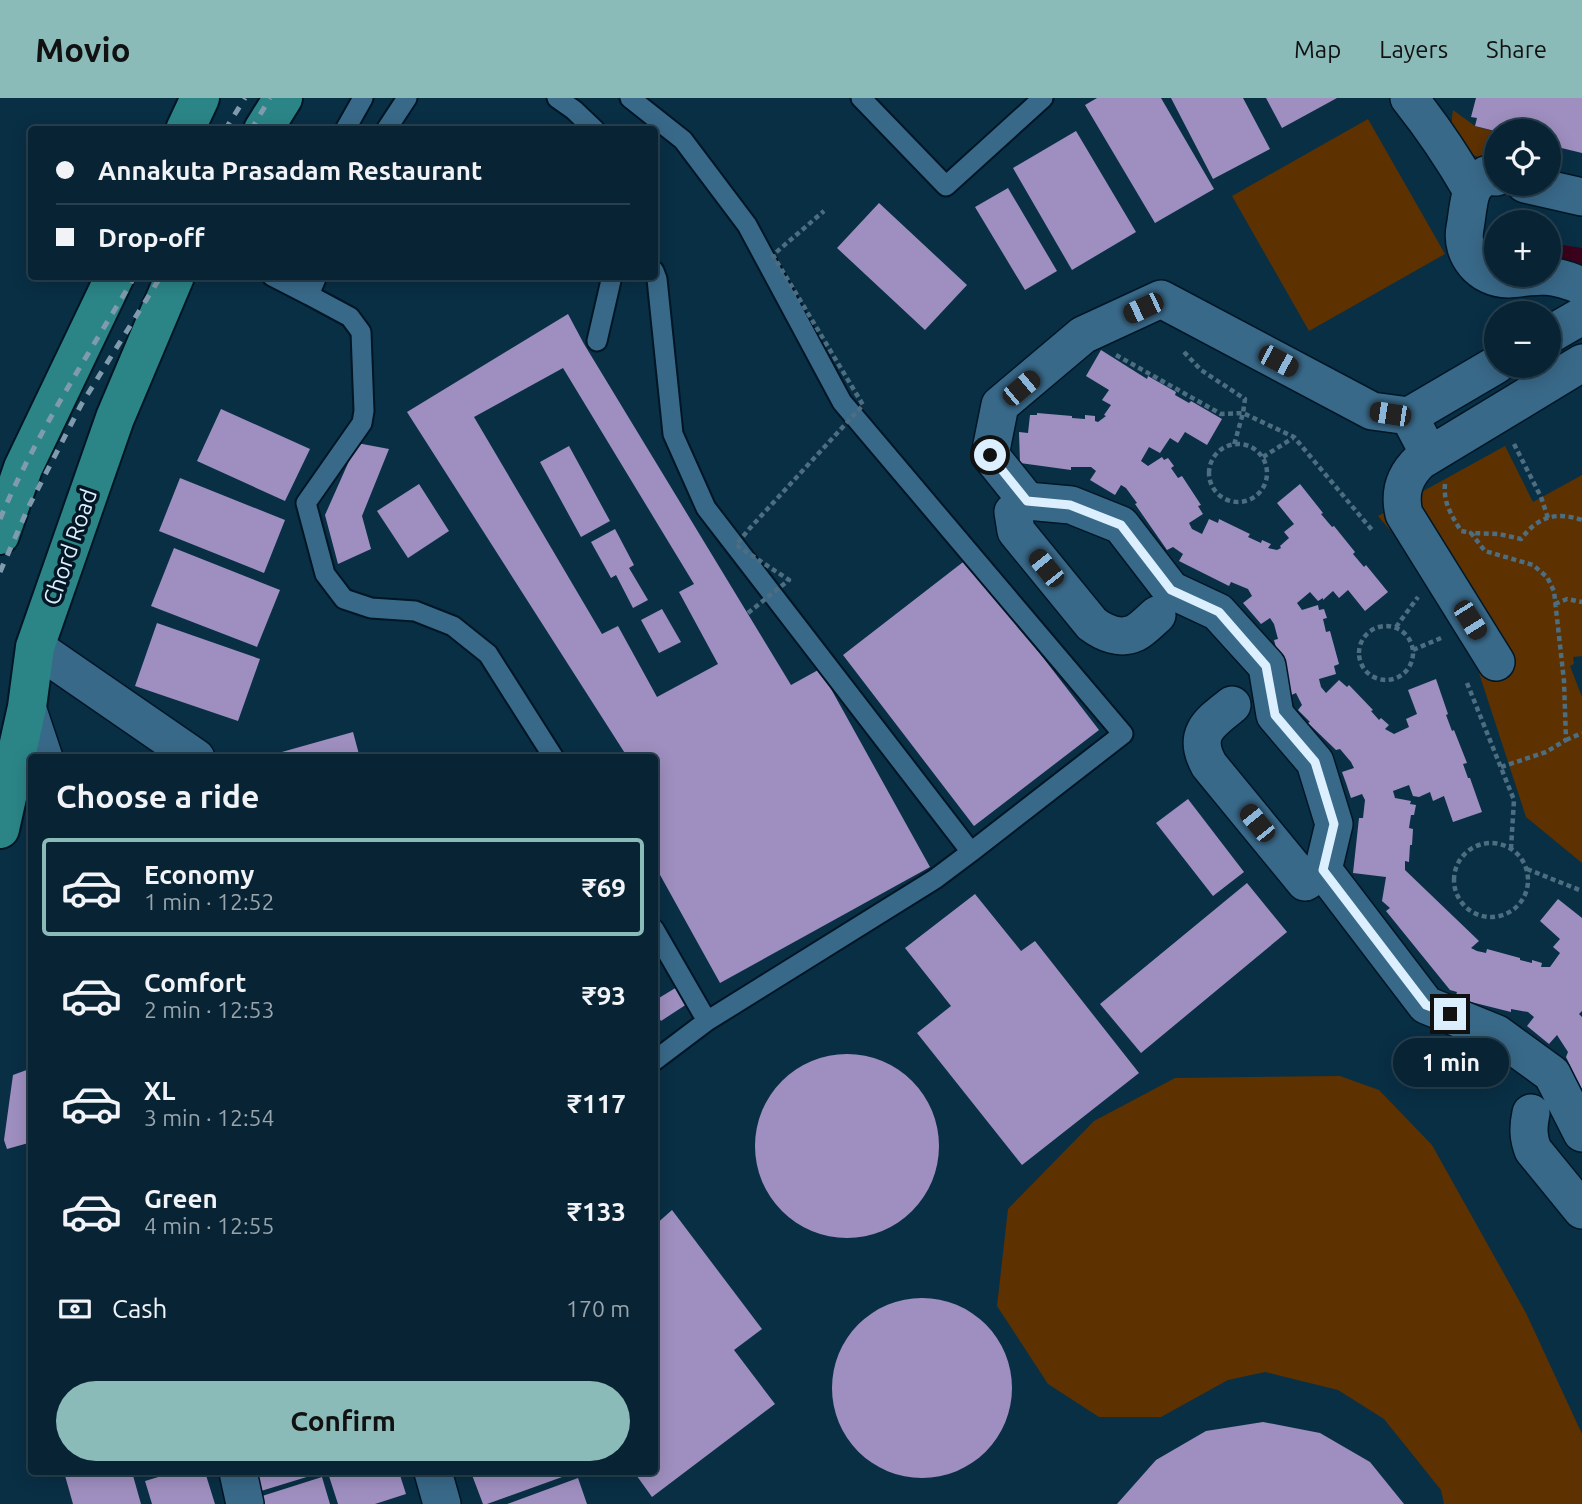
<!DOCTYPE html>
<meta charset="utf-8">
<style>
:root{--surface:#072334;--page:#152f40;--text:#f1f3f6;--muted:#98a4ac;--line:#28404f;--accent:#8bbbb9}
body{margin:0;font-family:Ubuntu,sans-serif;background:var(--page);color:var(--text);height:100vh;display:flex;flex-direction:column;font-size:26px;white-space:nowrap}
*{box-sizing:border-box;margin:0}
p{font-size:23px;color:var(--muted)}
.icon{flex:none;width:38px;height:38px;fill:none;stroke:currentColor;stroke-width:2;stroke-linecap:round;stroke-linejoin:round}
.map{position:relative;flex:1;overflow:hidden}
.side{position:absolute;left:28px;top:656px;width:630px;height:721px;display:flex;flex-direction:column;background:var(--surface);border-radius:7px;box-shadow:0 4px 18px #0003,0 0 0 2px var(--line)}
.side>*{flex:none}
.top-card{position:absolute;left:28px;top:28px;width:630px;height:154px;border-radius:7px;box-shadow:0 4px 18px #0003,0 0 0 2px var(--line);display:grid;align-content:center;height:154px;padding:0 28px;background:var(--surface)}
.tools{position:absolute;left:1484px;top:21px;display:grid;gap:14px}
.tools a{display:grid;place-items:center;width:77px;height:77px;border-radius:50%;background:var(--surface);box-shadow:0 4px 18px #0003,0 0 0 2px var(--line);font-size:35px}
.end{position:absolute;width:32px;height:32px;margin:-16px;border:9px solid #dbeffe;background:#111;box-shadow:0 0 0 4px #111}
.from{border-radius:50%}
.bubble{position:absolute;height:49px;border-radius:24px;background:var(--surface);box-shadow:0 4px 18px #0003,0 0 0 2px var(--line);font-size:23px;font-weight:600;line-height:49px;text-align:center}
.car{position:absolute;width:21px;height:42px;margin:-21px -10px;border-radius:9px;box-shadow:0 0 5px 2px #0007;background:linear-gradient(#222 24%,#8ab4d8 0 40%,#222 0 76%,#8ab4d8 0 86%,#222 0)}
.top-card b{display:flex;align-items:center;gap:24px;height:66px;font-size:26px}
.top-card b+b{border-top:2px solid var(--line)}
.top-card i{width:18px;height:18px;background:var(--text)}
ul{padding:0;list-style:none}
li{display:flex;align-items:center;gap:21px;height:98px;margin:0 14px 10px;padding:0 14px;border:4px solid transparent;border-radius:7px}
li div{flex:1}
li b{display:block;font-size:26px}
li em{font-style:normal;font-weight:600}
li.selected{border-color:var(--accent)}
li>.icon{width:63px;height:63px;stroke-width:1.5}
h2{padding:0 28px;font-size:32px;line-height:84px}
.pay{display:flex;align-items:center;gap:18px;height:77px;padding:0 28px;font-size:26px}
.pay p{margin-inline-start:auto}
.primary-button{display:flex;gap:14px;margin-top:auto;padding:14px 28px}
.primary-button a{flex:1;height:80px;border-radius:42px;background:var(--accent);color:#111;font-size:28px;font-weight:600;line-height:80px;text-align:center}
header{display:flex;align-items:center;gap:42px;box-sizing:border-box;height:98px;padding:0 35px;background:var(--accent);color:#111}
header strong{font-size:33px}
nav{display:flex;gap:38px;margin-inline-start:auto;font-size:24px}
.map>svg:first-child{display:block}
</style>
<header>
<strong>Movio</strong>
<nav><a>Map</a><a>Layers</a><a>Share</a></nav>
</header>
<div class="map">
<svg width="1582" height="1406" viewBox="0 0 1582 1406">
<rect width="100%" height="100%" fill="#092f45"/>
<path fill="#5e3100" d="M1453,12l22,16 21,6v27c-30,1 -49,-18 -43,-49z
M1368,21l77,135 -136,77 -77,-135z
M1505,348l28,56 49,-27v181l-9,1 1,7 -4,2 12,31v166l-56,-46 -61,-187 -38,-57 -49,-57z
M1340,978l39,14 53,55 94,168 56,121v70h-138l-3,-14 -57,-71 -46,-29 -73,-18 -37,8 -67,37h-62l-51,-33 -51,-78 11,-97 86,-88 81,-43z"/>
<path fill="#3a021b" d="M1549,145l33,5v22l-33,-9z"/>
<path fill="#9f8fc0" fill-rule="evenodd" d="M1097,0h64l53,91 -59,34 -70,-118z
M1171,0h72l27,51 -57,30z
M1266,0h71l-55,30z
M1476,0h106v55l-33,-8v-14h-54l-20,-5 2,-8 -6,-1z
M1076,33l60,101 -64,38 -59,-102z
M1008,90l49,83 -32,19 -50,-83z
M879,105l88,82 -42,45 -88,-82z
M568,216l16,30 207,341 29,-16 110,198 -210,116 -66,-119v-106h-26l-221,-346zM563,270l131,216 -15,8 39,72 -61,33 -39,-71 -16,8 -128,-217z
M1101,252l46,29 1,-3 28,16 -1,3 14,8 2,-2 31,18 -15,26 -22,-13 -7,11 -8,-5 -10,15 -11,-6 -8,14 7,5 14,-9 2,3 4,-2 6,8 -3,2 7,10 4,-2 19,29 -3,1 5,8 -14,9 3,6 10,5 7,-15 9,4 1,-4 31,15 -2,3 13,6 1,-3 9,4 -3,4 9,2 4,-2 -1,-2 9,-8 -5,-6 10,-8 -17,-21 23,-19 23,29 -2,1 11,13 2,-1 21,26 -2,2 11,13 2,-2 22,27 -23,19 -17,-21 -9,8 -6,-7 -10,9v-2l-5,3 -8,-9 -13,11 5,7 16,-5 1,5 5,-1 3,9 -4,1 3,13 4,-1 9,33 -5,2 2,8 -17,5 2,8 5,6 13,-13 8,7 2,-2 24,25 -2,1 8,9 2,-2 8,7 -4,4 9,5 15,-7 -3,-8 11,-5 -9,-24 28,-11 12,35 -2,1 6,16 2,-1 13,33 -4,1 5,14h2l12,34 -29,10 -9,-26 -11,5 -3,-9 -11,5 -6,-1 -4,-11 -16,6 2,7 16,3 -1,3 6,1 -2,10h-3l-2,13 4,1 -1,16h-2l-1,17 -4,-1v9l74,71 -8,7 6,3 9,2 1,-4 33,9v2l12,3v-3l10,3 -1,4h9l10,-14 -7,-6 7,-8 -20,-18 18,-22 24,19v93l-3,3 3,3v73l-16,-33 2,-5 -11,-17 -8,9 -22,-18 7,-9 -6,-5 -17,-3v3l-56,-14 2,-6 -7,-2 -64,-79 4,-3 -8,-7 4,-24 -33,-4 6,-55h4l2,-18 -3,-6 -11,4 -5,-15 -4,-11 12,-4 -3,-6 -11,-13 -4,1 -28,-27 2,-1 -12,-12 4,-5 -6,-12 -7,3 -15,-56 4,-1 -4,-15 -4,-6 -9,6 -18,-21 9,-7 -4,-7 -17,-7 -2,4 -50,-25 4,-7 -10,-7 -6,3 -32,-46 2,-1 -11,-15 -5,-3 -6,10 -25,-15 6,-9 -5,-4h-20v3l-51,-7 -1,-31 9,1 2,-18h7v-2l35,3v2l13,1v-4l10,1v5l3,1 8,-6 -2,-1 7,-10 -9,-5 7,-10 -23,-14z
M221,311l89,40 -25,52 -88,-40z
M357,345l32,6 -27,67 9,33 -33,15 -13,-49z
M569,348l41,75 -29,16 -41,-75z
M180,380l105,42 -21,53 -105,-42z
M419,386l30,47 -41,27 -31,-47z
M615,431l19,36 -5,3 19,32 -15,8 -17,-33 -5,3 -20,-36z
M174,450l106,42 -23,57 -106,-41z
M967,461l132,171 -125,96 -131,-171z
M662,511l19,33 -22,11 -18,-33z
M157,525l103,36 -22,62 -103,-35z
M353,634l7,26h-96v-1z
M1188,701l56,73 -31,24 -57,-73z
M1247,785l40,49 -146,121 -41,-49z
M975,796l46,57 14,-10 104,132 -117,92 -105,-132 34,-27 -46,-58z
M677,889l10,17 -26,17 -7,-11v-9z
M755 1048a92 92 0 1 1 184 0a92 92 0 1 1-184 0Z
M32,970v74l-25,7 -3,-9 9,-65z
M672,1112l90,119 -28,21 41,54 -123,93 -18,-25h20v-246z
M832 1290a90 90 0 1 1 180 0a90 90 0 1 1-180 0Z
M1263,1324l57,11 50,29 34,42h-287l39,-44 50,-29z
M64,1374h68l9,32h-68z
M175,1374h30l10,32h-63l-7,-23z
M256,1374h67l-62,19z
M331,1374h68l7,22 -31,10h-37l-10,-31z
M480,1374h96l-89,32h-4l-11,-29z
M322,1379l8,27h-68l-3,-7z
M578,1380l9,26h-80z"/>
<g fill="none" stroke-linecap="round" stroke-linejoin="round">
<defs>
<path id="service" d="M557,0l17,12 21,20
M630,0l53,42 64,85 95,177 281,332 -152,118 -265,-344 -33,-74 -16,-155 -3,-8
M861,0l85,88 97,-88
M345,32l18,-32
M386,32l21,-32
M272,178l37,19 8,-19
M309,197l41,22 11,15 3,79 -2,12 -56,80 19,71 19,25 27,9 44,3 38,15 35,28 66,104
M597,243l15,-65
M654,831l53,92 228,-142 36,-27
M654,963l53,-40"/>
<path id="minor" d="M1409,0c24,30 44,60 63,93
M1496,79l-10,-2c-4,4 -12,10 -14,16 -4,9 -5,27 -7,37 -5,26 16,51 43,51 13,-1 25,-3 38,-3 12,1 25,5 36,10
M1525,86l57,13
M1549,237l33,-19
M1409,318l87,-51
M1429,356l-20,-38 -37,-5 -211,-112 -78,36 -83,70 -10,50 37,46 44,4 50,20 50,65 47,22 49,54 8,49 40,47 19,62 -11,46 103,135 71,29 55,40 30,59
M1027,403l-14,11 3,19 76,93c12,9 28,16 43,9 8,-4 16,-13 22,-18
M35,549l161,111
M1496,564l-92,-148c-5,-21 0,-38 16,-53l162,-98
M1232,607c-23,18 -40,29 -23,60l96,117 18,-12
M27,609l17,51
M1531,1015c-3,14 -3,24 2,37l49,60
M238,1374l7,32
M433,1374l9,32"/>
<path id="primary" d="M185,32l15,-32
M263,32l20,-32
M0,437l23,-67 92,-192
M0,731l27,-122 8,-60 80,-229 60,-142"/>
</defs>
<use href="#service" stroke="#001625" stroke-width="23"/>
<use href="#minor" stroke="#001625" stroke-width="40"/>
<use href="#primary" stroke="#001625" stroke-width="42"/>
<path stroke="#4d6d81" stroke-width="4.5" stroke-dasharray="5 3.5" stroke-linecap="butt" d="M438,182l7,-4
M1184,254l17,18 44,29 -2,14 -9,32
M1116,257l105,59 22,-1 51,24 78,93
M1514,346l27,53 7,21
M1209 375a29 29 0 1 1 58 0a29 29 0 1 1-58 0Z
M1263,359l30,-19
M1445,386c-2,19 7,32 16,47l10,2
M1555,506l12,-5 15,3
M1359 555a27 27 0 1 1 54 0a27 27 0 1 1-54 0Z
M1396,529l22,-30
M1413,552l28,-12
M1467,585l47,117 -3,48
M1566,642l16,-7
M1501,669l45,-15 20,-12 -2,-59 -10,-90 -7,-14 -14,-12 -48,-14 -14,-18 28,1 22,5c17,-22 34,-28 61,-19
M1454 782a37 37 0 1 1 74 0a37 37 0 1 1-74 0Z
M1527,771l55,22"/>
<use href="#service" stroke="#396989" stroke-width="19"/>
<use href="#minor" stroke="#396989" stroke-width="37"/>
<use href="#primary" stroke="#2b8587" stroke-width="38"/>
<path stroke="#809bad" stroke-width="5" stroke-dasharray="9 9" stroke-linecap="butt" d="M225,32l20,-32
M251,32l19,-32
M0,421c36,-85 88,-164 135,-243
M0,474l29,-66 52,-101 80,-129"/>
<path stroke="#4d6d81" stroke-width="4.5" stroke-dasharray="5 3.5" stroke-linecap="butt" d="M748,515l41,-33 -53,-35 14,-17 113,-123 -90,-150 51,-44"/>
</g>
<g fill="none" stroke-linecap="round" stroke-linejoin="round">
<path stroke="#dbeffe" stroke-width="9" d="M990,357l37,46 43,4 51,20 50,65 48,22 47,54 9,49 40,47 19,62 -11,46 103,135 24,9"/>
</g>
<g text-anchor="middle" stroke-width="7" stroke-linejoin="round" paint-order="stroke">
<g font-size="23" fill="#dbeffe" stroke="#031623">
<text transform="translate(70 449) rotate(-71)" y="8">Chord Road</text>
</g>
</g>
</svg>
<div class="tools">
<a><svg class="icon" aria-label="locate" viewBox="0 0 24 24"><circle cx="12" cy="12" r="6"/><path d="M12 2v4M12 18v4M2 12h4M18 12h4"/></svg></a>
<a>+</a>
<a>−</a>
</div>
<i class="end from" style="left:990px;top:357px"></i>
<i class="end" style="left:1450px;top:916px"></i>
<div class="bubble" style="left:1393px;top:940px;width:116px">1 min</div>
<i class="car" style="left:1143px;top:210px;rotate:245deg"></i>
<i class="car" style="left:1278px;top:263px;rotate:118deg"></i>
<i class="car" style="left:1021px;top:290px;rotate:50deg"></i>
<i class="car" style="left:1390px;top:316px;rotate:279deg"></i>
<i class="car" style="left:1046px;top:470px;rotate:321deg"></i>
<i class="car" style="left:1470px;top:522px;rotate:148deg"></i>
<i class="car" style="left:1257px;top:725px;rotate:321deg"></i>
<div class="top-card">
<b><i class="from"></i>Annakuta Prasadam Restaurant</b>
<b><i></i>Drop-off</b>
</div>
<section class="side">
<h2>Choose a ride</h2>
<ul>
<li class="selected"><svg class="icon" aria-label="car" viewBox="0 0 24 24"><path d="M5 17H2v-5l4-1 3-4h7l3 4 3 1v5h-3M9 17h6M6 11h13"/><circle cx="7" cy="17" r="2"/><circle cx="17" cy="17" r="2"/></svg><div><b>Economy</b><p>1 min · 12:52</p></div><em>₹69</em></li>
<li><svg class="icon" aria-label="car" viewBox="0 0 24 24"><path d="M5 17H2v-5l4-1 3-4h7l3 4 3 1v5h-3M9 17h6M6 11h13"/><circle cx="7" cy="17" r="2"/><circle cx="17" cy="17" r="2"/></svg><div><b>Comfort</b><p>2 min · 12:53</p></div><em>₹93</em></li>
<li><svg class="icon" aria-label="car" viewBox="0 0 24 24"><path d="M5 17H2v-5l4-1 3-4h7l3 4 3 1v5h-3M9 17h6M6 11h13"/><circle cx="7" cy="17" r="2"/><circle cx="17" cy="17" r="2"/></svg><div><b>XL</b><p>3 min · 12:54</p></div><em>₹117</em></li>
<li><svg class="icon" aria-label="car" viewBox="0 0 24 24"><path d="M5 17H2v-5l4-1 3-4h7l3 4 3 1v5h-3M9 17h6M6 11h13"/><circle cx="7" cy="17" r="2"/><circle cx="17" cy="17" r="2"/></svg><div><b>Green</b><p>4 min · 12:55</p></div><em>₹133</em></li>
</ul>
<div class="pay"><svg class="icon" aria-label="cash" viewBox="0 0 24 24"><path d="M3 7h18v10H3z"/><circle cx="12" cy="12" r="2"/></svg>Cash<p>170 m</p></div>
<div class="primary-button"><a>Confirm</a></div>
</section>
</div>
